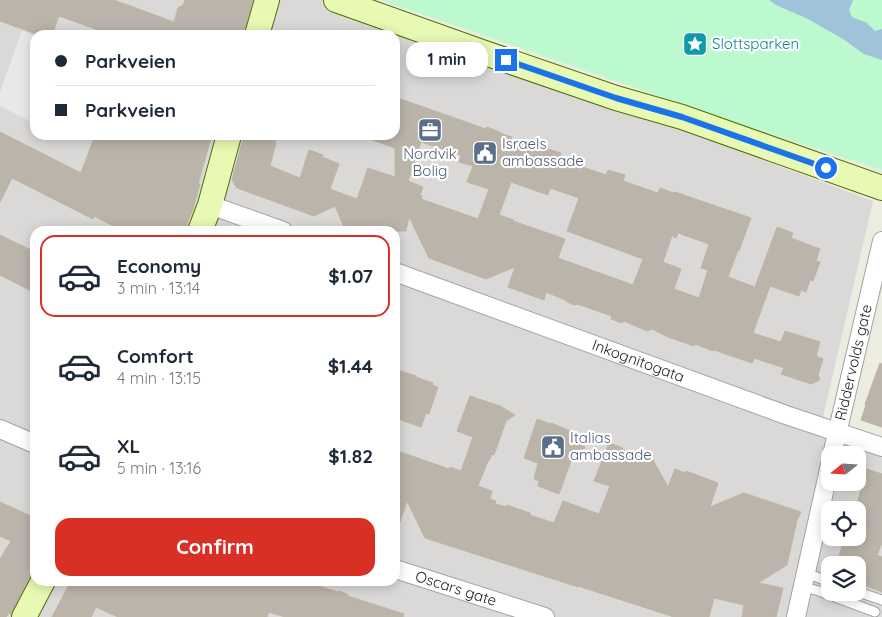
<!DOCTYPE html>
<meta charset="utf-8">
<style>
:root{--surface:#fff;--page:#f6f6f7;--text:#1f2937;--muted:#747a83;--line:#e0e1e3;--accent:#d93025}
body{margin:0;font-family:Quicksand,sans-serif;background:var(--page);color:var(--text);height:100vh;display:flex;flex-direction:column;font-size:19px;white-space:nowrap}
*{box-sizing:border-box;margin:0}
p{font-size:16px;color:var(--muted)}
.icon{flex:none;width:28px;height:28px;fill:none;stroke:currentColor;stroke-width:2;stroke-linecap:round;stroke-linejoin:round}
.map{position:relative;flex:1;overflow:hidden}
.side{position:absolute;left:30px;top:226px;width:370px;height:360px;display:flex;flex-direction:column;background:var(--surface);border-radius:15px;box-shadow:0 2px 12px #0003}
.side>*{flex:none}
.guide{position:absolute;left:30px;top:30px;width:370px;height:110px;border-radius:15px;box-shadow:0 2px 12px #0003;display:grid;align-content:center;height:110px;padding:0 25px;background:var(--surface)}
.needle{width:32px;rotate:252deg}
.buttons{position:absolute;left:821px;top:446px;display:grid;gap:10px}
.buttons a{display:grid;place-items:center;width:45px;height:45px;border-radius:10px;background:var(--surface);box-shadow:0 2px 12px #0003;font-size:25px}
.end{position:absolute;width:22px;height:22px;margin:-11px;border:6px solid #1a73e8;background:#fff;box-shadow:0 0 0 2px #fff}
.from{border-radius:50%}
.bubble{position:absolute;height:35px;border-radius:15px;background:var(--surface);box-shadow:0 2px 12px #0003;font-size:16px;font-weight:800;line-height:35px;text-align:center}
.guide b{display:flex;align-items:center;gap:18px;height:48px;font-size:19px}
.guide b+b{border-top:1px solid var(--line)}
.guide i{width:12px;height:12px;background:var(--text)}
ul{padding:9px 0 0;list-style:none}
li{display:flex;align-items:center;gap:15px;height:82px;margin:0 10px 8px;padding:0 15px;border:2px solid transparent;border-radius:15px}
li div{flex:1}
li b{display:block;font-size:19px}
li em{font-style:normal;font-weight:800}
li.active{border-color:var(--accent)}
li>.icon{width:45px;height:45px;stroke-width:1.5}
.primary-button{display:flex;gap:10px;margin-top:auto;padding:10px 25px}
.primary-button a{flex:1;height:58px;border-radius:15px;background:var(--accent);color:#fff;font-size:20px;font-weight:800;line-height:58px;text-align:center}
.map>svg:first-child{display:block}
</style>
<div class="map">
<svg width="882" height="617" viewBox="0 0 882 617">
<rect width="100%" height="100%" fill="#edece1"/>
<path fill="#dad9d8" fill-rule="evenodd" d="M0,0h333l540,201 -53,229 62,24v163h-882zM35,35h360v100h-360zM35,231h360v350h-360zM830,455h28v27h-28zM830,510h28v28h-28zM830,565h28v27h-28z"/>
<path fill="#bcf9ce" d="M381,0h501v170c-168,-53 -334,-113 -501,-170z"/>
<path fill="#e8e8e8" d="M22,31l13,5v73l-4,13 -31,-16v-14z"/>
<path fill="#a1c2db" d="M769,0h84l-4,10 3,7 15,6 8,8 7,-2v31l-18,-6 -21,-15 -35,-20 -32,-14z"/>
<path fill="#bab4aa" stroke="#bfb5a3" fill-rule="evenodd" d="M0,0h114l60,22 4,-14 5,-3 2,-5h68l-10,35h-131l-53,-19 -7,19h-13l-39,-14z
M395,97l91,32 1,-2 13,5v1l12,4 -1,3 33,12 1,-4 16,5 -1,4 11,4v2l35,12 2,-5 17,5 -2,6 35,12 2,-5 14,5 1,-1 76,26 -12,33 -1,-1 -10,27 27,10 22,-60 16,6 -2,5 29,11 -4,12 4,1 -7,19 -3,-1 -4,12 -5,-2 -2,6 -29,-10 -17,47 28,9 4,-11 35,11 -4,14 7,3 -5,16 2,5 -9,4 -30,-10 3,-6 -30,-10 -2,5 -38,-13 -1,1 -18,-7 -1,2 -26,-9 -16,-8 -5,2 -23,-10 -2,2 -11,-4 1,-3 -35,-12 -3,1 -7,-3 -2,-2 -19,-8 -2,8 -36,-13 7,-20 -29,12 -57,-21 -20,-41 -3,14h-52l-10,-4 -9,-21 -21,10 -77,-28 -5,-8 12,-45h33l-2,7 1,1 -6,23 30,12 9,-28 14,5 -1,2 17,7 -9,25 27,10 11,-31 27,9v-29l-31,-11v-2h31zM421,142l40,13 -2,7 14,4 -6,16 22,7 -11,30 -57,-20 1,-3 -2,-1 3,-8 -15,-6zM511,182l37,13 2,-7 29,10 -12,33 76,28 -10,26 -75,-27 7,-19 -52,-18 1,-1 -15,-5zM678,233l31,11 -8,24 7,2 -9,28 -25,-9 7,-20 -18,-7 9,-26 4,2z
M0,132l81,41 14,-38h117l-14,49h2l-7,25 -9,22h-61l-29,-15 -1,3 -81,-41 -12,24z
M0,235l35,17v41l-35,-18z
M880,363l2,1v63l-21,-7 5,-15 -1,-1z
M395,369l21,7v1l17,6 -1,2 6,2 -9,27 -3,-1 -5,14 -26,-9 4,-14 -4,-2z
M470,396l30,10 15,9 -9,6 -12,34 -2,-1 -3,7h-1l-10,25 14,5 -2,8 6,2 -1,3 12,3v-2l23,8v2l24,8 9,-22 36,13 11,-28 -16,-5 15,-38 14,5 -1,2 31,10 15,27 7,-18 10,4 1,-2 32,12 -8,24 34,-14 57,19 -4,8 -10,45 -29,18 25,5 -7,29h-34l2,-12 -30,-7 -5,19h-35l-96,-31v1l-153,-49 -18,-37 -9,27 -3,-1v-77l54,19 1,-2 11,4 12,-34 -16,-6z
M537,419l14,5v-1l27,11 7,14 -11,5 -15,41 -21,-8 1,-5 -5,-2 4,-16 -14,-5z
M867,469l15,5v69l-5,12 5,2v35l-24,-9v-18h-20l1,-5h-1l6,-22h14v-28h-3l7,-24h-2z
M0,502l35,16v49l-24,47 -2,-1 -3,4h-6v-58l11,-18 -11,-5z
M71,581h230l37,11 1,-1 8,3 1,2 56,18 -1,3h-118l-16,-5 -2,5h-149l-22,-10 -5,10h-39z"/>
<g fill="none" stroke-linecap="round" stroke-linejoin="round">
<defs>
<path id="lane" d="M806,573l24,9
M803,587l16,4 56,21
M858,592l24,8"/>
<g id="street">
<path d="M210,205l73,26"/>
<path id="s1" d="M395,272l391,143 96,32"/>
<path d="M0,429l35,15"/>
<path id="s2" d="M832,455l50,-214"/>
<path id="s3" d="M395,569l150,48"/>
<path d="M796,617l34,-152"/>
</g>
<path id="secondary" d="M336,0l146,52 134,46 66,19 200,71
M257,35l10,-35
M200,231l10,-26 19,-70
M24,617l19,-36"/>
</defs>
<use href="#lane" stroke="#a3a3a3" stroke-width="11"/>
<use href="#street" stroke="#a3a3a3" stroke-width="20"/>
<use href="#secondary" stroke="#4e7005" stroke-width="26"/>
<use href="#lane" stroke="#fff" stroke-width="9"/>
<use href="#street" stroke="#fff" stroke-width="18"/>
<use href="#secondary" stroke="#e7f9b3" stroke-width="24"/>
</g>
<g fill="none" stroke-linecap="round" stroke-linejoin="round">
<path stroke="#1a73e8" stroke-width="6" d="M506,60l110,38 66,19 144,51"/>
</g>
<defs>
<symbol id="sight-square" viewBox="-11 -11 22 22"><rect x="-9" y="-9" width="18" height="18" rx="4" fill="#0f9aa8" stroke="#fff"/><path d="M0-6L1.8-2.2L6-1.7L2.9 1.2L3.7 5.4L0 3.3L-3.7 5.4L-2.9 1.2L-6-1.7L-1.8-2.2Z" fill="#fff"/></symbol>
<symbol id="office-square" viewBox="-11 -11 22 22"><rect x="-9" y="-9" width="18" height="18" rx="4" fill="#5c6f8a" stroke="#fff"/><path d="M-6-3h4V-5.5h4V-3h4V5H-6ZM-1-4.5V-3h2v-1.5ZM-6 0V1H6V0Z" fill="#fff"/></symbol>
<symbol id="civic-square" viewBox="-11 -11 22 22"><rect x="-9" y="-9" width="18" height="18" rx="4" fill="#5c6f8a" stroke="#fff"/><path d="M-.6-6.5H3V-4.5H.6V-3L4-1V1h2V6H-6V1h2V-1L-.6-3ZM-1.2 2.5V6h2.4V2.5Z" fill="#fff"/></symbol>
</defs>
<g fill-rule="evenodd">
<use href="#sight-square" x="681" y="30" width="28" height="28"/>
<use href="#office-square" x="416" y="116" width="28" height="28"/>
<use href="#civic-square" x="471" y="139" width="28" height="28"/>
<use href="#civic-square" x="539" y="433" width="28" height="28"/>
</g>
<g text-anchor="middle" stroke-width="4.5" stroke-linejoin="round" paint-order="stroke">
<g font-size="15" fill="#0d838f" stroke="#fff" text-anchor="start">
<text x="712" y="49">Slottsparken</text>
</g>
<g font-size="15" fill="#4e5e75" stroke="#fff" text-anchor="start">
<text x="502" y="149">Israels<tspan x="502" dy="17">ambassade</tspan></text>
<text x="430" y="159" text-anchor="middle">Nordvik<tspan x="430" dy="17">Bolig</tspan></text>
<text x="570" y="443">Italias<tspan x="570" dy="17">ambassade</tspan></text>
</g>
<g font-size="15" fill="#1c1c1c" stroke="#fff">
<text dy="5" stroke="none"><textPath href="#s1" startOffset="259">Inkognitogata</textPath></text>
<text dy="5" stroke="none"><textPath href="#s2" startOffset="95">Riddervolds gate</textPath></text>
<text dy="5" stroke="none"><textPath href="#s3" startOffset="64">Oscars gate</textPath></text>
</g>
</g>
</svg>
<div class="buttons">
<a><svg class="needle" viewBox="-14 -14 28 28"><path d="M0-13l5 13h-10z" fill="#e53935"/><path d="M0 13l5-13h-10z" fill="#747a83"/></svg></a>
<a><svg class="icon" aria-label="locate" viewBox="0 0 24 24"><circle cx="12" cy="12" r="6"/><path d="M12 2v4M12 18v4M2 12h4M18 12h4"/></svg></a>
<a><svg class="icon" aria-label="layers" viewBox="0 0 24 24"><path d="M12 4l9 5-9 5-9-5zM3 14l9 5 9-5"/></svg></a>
</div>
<i class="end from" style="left:826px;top:168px"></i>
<i class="end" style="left:506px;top:60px"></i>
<div class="bubble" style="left:406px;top:42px;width:82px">1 min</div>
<div class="guide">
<b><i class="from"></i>Parkveien</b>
<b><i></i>Parkveien</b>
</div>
<section class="side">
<ul>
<li class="active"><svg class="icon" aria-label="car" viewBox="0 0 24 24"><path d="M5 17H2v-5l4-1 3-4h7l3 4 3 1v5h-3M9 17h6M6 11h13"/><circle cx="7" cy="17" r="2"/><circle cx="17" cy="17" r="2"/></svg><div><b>Economy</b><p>3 min · 13:14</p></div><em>$1.07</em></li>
<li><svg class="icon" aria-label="car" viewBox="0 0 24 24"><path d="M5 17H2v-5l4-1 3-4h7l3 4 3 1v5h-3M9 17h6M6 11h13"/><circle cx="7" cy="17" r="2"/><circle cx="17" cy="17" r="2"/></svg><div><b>Comfort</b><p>4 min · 13:15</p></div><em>$1.44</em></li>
<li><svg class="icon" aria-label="car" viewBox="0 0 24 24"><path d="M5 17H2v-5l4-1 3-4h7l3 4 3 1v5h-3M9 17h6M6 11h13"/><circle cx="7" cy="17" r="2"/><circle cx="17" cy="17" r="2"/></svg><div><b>XL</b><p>5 min · 13:16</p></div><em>$1.82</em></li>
</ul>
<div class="primary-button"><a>Confirm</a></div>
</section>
</div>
